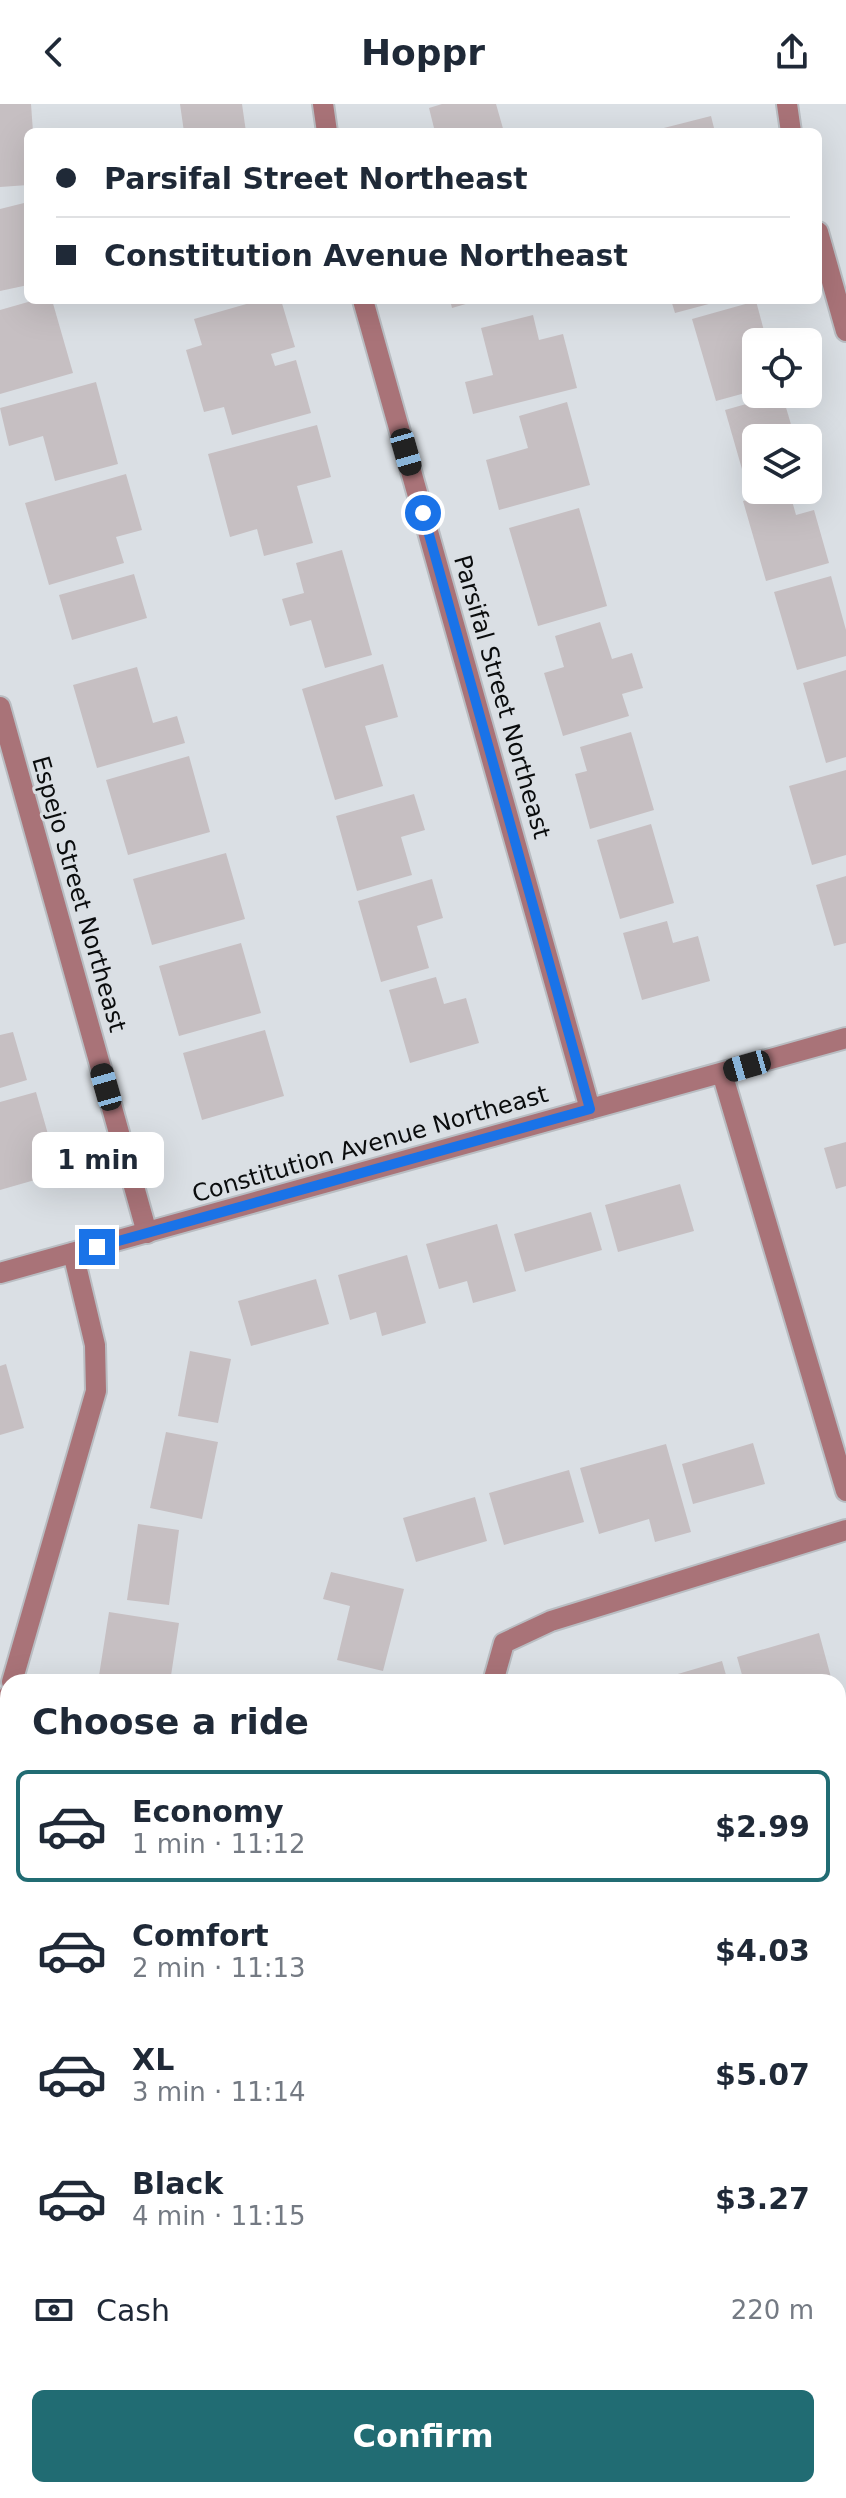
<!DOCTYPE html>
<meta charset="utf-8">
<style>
:root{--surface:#fff;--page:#f2f2f3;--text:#1f2937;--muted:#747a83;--line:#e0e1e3;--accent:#216c73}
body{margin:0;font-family:"DejaVu Sans",sans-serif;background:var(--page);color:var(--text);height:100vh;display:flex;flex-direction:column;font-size:30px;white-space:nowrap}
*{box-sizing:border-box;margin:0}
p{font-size:26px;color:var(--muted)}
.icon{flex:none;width:44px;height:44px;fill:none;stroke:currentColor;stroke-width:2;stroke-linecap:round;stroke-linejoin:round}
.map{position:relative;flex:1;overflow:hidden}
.panel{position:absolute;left:0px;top:1570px;width:846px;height:824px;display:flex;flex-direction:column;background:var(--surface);border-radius:24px 24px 0 0;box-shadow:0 8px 32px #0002}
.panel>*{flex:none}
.top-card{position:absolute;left:24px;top:24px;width:798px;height:176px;border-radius:12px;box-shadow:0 8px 32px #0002;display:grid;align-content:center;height:176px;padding:0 32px;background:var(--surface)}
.fabs{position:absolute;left:742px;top:224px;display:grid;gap:16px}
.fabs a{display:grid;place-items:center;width:80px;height:80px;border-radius:12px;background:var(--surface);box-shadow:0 8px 32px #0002;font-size:40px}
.end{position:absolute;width:36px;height:36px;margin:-18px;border:10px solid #1a73e8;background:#fff;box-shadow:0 0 0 4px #fff}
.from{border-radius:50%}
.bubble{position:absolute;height:56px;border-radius:12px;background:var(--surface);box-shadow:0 8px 32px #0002;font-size:26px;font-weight:800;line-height:56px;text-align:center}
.car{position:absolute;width:24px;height:48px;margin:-24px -12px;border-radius:10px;box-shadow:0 0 6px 2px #0007;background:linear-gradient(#222 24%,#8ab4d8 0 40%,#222 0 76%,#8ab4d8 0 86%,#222 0)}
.top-card b{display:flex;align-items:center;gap:28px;height:76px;font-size:30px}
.top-card b+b{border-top:2px solid var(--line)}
.top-card i{width:20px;height:20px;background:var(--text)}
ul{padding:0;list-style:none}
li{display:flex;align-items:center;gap:24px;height:112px;margin:0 16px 12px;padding:0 16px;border:4px solid transparent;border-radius:12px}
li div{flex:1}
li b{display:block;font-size:30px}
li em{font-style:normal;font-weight:800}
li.active{border-color:var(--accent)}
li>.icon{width:72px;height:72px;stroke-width:1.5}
h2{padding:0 32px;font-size:36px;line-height:96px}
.pay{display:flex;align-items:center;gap:20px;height:88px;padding:0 32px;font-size:30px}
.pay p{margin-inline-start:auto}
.button{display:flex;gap:16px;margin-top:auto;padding:16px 32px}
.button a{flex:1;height:92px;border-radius:12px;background:var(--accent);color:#fff;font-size:32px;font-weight:800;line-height:92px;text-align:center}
header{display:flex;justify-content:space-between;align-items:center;height:104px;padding:0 32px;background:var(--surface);font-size:36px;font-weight:800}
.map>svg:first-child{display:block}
</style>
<header><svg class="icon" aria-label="back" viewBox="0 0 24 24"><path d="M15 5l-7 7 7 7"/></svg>Hoppr<svg class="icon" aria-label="share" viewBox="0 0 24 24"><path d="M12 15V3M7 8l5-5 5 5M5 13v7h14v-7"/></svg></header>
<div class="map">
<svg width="846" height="2394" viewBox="0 0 846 2394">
<rect width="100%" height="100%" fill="#dadfe4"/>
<path fill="#c6bfc2" d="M0,0h31l2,28h-5v53l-28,2z
M180,0h62l4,28h-62z
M442,0h54l8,28h-69l-6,-24z
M711,12l4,16h-63v-1z
M28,98v83l-28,6v-82z
M35,196h17l21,73 -73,21v-84z
M260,196h21l14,47 -24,7 4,12 21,-6 15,53 -79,22 -8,-28 -20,5 -18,-62 16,-5 -8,-26z
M450,196h26v1l-24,7z
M671,196h49v1l-45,12z
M756,197l11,41h-11v48l-40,11 -24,-82z
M533,211l6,25 24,-6 14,54 -104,26 -8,-32 28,-7 -12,-47z
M96,278l22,82 -63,17 -12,-45 -34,10 -9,-38z
M782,290l13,44h-39v49l-8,3 -23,-80z
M567,298l23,83 -91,25 -13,-50 42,-12 -9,-32z
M317,321l14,52 -34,9 16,57 -49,13 -7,-27 -27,8 -22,-83z
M126,370l16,56 -26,7 8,26 -75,22 -24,-82z
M782,386h7l7,25 18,-5 15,53 -63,18 -23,-80z
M579,404l28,98 -69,20 -29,-98z
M342,446l30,105 -47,13 -14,-48 -21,6 -8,-27 22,-6 -8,-30z
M134,470l13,44 -75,22 -13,-45z
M831,472l15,54v26l-49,14 -23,-78z
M600,518l12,37 20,-6 11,35 -21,6 7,22 -66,20 -19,-63 20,-6 -9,-31z
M383,560l15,53 -33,9 18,60 -48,14 -33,-111z
M137,563l16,56 24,-7 8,27 -88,25 -24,-83z
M846,566v87l-20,6 -23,-80z
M631,628l23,78 -64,19 -15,-55 12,-3 -7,-24z
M189,652l21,76 -82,23 -22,-75z
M846,666v85l-34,10 -23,-79z
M414,690l11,36 -24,7 11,38 -55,16 -21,-75z
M651,720l23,79 -54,16 -23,-79z
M226,749l19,66 -93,26 -19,-66z
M846,772v67l-12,3 -18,-61z
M432,775l11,39 -26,8 12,42 -48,14 -23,-81z
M667,817l6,22 25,-7 12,45 -68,19 -19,-67z
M241,839l20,70 -82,23 -20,-70z
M436,873l8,27 22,-6 13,45 -69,20 -21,-73z
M265,926l19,66 -82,24 -19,-67z
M13,928l14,48 -27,8v-53z
M36,988l23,81 -59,17v-88z
M846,1038v44l-10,3 -12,-41z
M680,1080l14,47 -76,21 -13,-47z
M591,1108l11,38 -77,22 -11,-38z
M497,1120l19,67 -43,12 -6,-22 -28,8 -13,-45z
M407,1151l19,68 -44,13 -6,-24 -26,8 -12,-45z
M316,1175l13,45 -78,22 -13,-45z
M190,1247l41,8 -13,64 -40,-7z
M6,1260l18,64 -24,7v-69z
M166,1328l52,10 -16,77 -52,-11z
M753,1339l12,41 -72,20 -11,-40z
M666,1340l25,88 -36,10 -6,-23 -50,15 -19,-66z
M569,1366l15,52 -80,23 -15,-52z
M475,1393l12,44 -71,21 -13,-44z
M138,1420l41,6 -10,75 -42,-5z
M331,1468l73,17 -21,82 -46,-11 13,-54 -27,-7z
M109,1508l70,11 -9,59h-72z
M819,1529l13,48 -88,1 -7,-25z
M722,1557l6,21h-74v-1z
M846,1712v98l-8,3v-99z
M7,1895h1v69l-8,-2v-38z
M118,2386h79l2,8h-79z
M383,2386h50l2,8h-50z
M601,2386h34v1l-31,7z"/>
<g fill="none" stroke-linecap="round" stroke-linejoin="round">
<defs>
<path id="minor" d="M323,0l4,28
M787,0l4,28
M818,128l28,99
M363,196l227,809
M0,603l147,526
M722,969l124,418
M12,1578l84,-291 -1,-46 -22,-92
M493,1578l11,-39 47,-22 295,-91
M0,1620l8,-28
M839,1910l7,-2
M0,2269l8,26
M36,2386l3,8
M516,2386l2,8"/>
<path id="tertiary" d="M0,1169l846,-235"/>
</defs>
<use href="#minor" stroke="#b9bdc2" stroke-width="24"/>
<use href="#tertiary" stroke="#b9bdc2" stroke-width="24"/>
<use href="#minor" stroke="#a97378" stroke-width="20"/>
<use href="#tertiary" stroke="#a97378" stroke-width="20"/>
</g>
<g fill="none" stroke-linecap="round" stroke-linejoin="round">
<path stroke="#1a73e8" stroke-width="10" d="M97,1143l493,-138 -167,-596"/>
</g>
<g text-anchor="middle" stroke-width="6" stroke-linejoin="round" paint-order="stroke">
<g font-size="24" fill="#0a0c0d" stroke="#dadfe4">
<text transform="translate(502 593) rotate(74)" y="8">Parsifal Street Northeast</text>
<text transform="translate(79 790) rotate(74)" y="8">Espejo Street Northeast</text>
<text transform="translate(370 1040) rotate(-16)" y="8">Constitution Avenue Northeast</text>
</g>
</g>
</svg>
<div class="fabs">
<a><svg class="icon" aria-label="locate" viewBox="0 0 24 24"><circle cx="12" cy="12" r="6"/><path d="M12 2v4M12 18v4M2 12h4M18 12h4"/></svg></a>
<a><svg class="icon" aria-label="layers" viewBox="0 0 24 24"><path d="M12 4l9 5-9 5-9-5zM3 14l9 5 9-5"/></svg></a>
</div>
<i class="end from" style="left:423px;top:409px"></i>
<i class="end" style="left:97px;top:1143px"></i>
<div class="bubble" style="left:32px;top:1028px;width:132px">1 min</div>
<i class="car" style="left:406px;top:348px;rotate:164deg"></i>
<i class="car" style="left:747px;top:962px;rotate:254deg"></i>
<i class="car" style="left:106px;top:983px;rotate:344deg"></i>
<div class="top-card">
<b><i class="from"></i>Parsifal Street Northeast</b>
<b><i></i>Constitution Avenue Northeast</b>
</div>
<section class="panel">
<h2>Choose a ride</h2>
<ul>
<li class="active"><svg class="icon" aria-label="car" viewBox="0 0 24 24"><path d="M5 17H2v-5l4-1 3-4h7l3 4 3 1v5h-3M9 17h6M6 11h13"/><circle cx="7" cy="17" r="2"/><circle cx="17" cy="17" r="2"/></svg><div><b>Economy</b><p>1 min · 11:12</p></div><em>$2.99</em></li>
<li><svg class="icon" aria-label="car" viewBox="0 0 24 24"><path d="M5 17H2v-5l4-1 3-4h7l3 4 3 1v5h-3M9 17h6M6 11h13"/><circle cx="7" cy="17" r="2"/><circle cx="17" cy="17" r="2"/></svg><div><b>Comfort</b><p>2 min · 11:13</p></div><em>$4.03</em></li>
<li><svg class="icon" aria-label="car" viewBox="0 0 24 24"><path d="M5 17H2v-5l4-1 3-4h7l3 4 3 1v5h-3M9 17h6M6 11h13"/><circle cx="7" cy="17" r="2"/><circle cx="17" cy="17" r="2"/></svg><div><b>XL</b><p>3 min · 11:14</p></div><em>$5.07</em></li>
<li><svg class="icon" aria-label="car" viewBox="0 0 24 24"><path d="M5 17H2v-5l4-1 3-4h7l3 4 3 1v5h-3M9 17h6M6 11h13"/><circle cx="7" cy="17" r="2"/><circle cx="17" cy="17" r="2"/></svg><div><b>Black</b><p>4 min · 11:15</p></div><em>$3.27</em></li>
</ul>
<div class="pay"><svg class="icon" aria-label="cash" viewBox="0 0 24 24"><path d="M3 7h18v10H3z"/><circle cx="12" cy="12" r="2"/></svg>Cash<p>220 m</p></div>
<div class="button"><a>Confirm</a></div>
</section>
</div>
